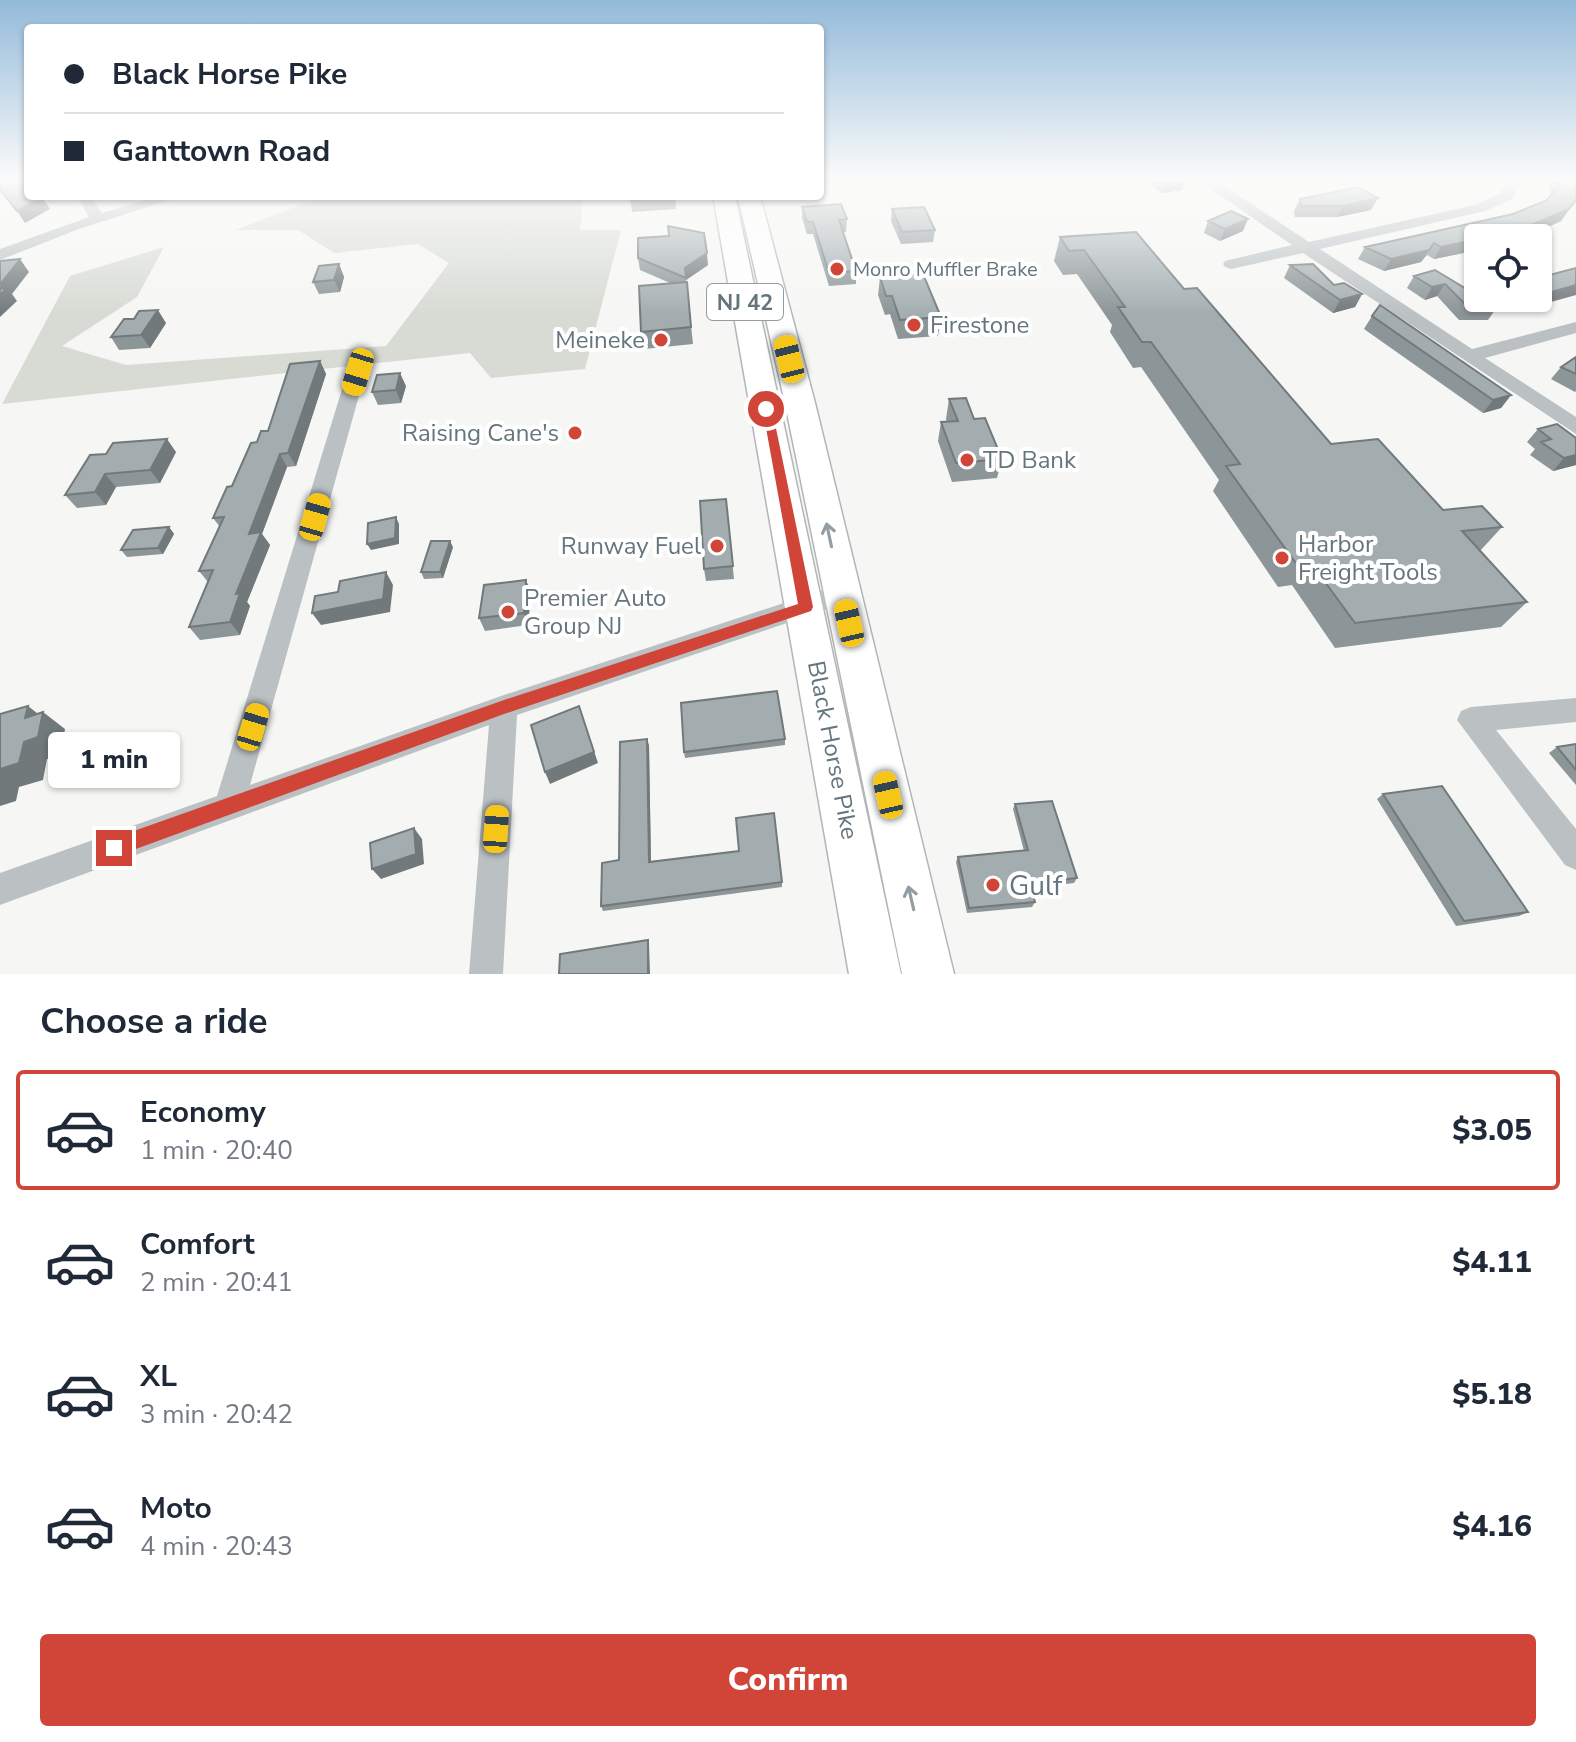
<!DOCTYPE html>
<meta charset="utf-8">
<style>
:root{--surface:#fff;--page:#f2f2f3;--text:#1f2937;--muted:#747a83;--line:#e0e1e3;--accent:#d14539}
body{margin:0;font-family:"Nunito Sans",sans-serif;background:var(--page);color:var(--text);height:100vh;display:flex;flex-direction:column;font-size:30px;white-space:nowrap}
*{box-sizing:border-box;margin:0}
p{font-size:26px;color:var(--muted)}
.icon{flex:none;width:44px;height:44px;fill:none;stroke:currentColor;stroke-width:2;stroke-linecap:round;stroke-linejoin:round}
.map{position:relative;height:974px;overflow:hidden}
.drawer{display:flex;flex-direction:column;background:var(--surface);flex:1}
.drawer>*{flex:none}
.guide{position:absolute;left:24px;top:24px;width:800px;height:176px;border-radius:8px;box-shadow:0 2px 6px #0004;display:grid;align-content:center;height:176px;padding:0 40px;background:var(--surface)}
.controls{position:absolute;left:1464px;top:224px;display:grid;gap:16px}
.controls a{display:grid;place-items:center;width:88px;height:88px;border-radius:8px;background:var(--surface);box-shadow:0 2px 6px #0004;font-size:40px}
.end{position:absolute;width:36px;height:36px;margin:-18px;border:10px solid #d14539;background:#fff;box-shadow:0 0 0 4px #fff}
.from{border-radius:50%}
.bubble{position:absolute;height:56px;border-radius:8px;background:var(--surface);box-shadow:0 2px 6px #0004;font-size:26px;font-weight:800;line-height:56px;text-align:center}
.car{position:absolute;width:24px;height:48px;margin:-24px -12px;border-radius:10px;box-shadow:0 0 6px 2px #0007;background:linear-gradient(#f5c518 24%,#345 0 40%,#f5c518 0 76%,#345 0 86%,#f5c518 0)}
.guide b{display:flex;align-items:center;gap:28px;height:76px;font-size:30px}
.guide b+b{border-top:2px solid var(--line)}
.guide i{width:20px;height:20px;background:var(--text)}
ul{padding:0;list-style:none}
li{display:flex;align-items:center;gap:24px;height:120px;margin:0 16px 12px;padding:0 24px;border:4px solid transparent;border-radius:8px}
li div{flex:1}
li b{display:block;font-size:30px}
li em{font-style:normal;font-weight:800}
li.active{border-color:var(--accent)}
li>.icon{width:72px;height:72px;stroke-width:1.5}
h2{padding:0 40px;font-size:36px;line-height:96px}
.primary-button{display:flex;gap:16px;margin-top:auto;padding:16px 40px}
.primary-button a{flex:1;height:92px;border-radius:8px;background:var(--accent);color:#fff;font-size:32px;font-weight:800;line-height:92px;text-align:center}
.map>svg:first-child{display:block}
</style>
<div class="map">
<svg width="1576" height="974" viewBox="0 0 1576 974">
<rect width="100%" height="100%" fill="#f6f6f4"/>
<path fill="#d7dbd3" d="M323,196h260l-3,34h41l-36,139 -94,9 -21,-25 -468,51 68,-128 94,-29 -27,50 -75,49 64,19 260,-19 63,-83 -31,-19 -84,9 -36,-23h-62z"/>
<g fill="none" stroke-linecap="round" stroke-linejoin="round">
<defs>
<path id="highway" d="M713,196h22l166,778h-52z
M738,196h22l55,207 139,571h-52l-117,-571z"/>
</defs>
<use href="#highway" stroke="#b1b6b8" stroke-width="3"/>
<path fill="#bbc1c3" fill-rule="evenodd" d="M1195,178h17l97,64 166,-37 26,-12 7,-15h14l-10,21 -27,12 -165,38 152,100 104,-27v11l-91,25 91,59v17l-273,-181 -72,16 -6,-2 -2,-3 2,-3 67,-16z
M77,196h14l11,17 57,-17h23l-103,33 -79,31v-11l89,-32z
M360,354l9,6 -119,425 254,-90 338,-111 9,3 3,7 -3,7 -334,114 -14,259h-34l20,-249 -489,180v-32l217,-77 134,-436z
M1576,698v24l-80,8 80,99v41l-11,-5 -108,-145 4,-9 10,-4z"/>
<use href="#highway" fill="#fff" fill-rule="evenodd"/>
</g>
<path fill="#8c9597" d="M1142,178h44l-4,12 -21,3z
M1548,178h28v22l-15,21 -26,12 -4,5h-53v12l-44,9 -7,-4 -6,7 -37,9 -26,-12 7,-12 148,-33 34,-14 4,-6z
M630,196h45l1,13 -44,3z
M1300,199l71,11 -34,7h-42l-1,-6z
M802,207l45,12 -1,13h-3l13,39v13l-27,2 -16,-52h-6l-5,-16z
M892,209l43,21 -2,12 -32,2 -10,-23z
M1208,221l35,10 -23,10 -16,-8z
M1060,237l124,52 147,155 112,66 59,17 -22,24 47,51 -26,25 -166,21 -43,-63 -14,2 -65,-96 6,-11 -78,-113 -8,1 -23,-36 2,-7 -35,-51 -14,1 -9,-14z
M638,258l70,7 -22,15 7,64 -49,5 -3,-17 29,-49 -30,-13z
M339,264l5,13 -4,15 -21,2 -6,-12z
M1290,265l44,20 28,9 -7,13 -22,6 -49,-35z
M1435,270l62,37 -9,13h-29l-22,-24 -12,4 -18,-12 7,-12z
M880,277l61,40 -3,19 -40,3 -8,-25 -5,1 -7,-20z
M1501,298h37l-16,12z
M1372,316l139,79 -10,13 -18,5 -119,-84z
M166,323l-16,25 -31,2 -8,-13z
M1576,357v34l-1,1 -24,-13 10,-12z
M320,361l6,13 -30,92 -9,1 -25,67 8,11 -23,57 3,4 -10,29 -40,5 -11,-13 19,-45 -9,-11 21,-44 -7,-9 44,-76 11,-11z
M406,386l-5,17 -23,2 -6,-13z
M949,399l25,20 28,40 -5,19 -45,4 -14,-41 3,-19h6l-1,-3z
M1538,429l38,9v27l-23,6 -23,-16 5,-6 -8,-7z
M176,452l-16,31 -44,4 -10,18 -29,3 -12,-13 25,-40z
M726,499l8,80 -28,2 -2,-12z
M169,527l5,7 -11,20 -36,3 -6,-7z
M453,547l-10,31 -19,1 -3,-7z
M526,580l5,13 -3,32 -43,6 -6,-13z
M785,739v6l-100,13 -1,-6z
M1576,744v41l-27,-32 8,-6z
M649,745l2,117 131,20v5l-179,24 -2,-5 18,-46z
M1383,794l145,118 -9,4 -63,10 -79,-127z
M1015,804l62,74 -3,5 -43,5 4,14 -3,5 -65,6 -11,-51 2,-5 66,-6 -11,-42z"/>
<path fill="#72797b" d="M1186,178l-4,12 -21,3 4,-11z
M42,197l8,12 -25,14 -8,-12z
M1378,198l-7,12 -34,7 6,-11z
M1569,209l-8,12 -26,12 -4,5h-48l51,-14z
M1248,219l-5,12 -23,10 5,-12z
M1478,239v11l-44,9 7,-12z
M1434,243l-13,19 -37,9 7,-12z
M707,253l1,12 -22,15 -1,-12z
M20,259l9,13 -17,22 5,7 -17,16v-32z
M339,264l5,13 -4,15 -6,-12z
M1445,284l-8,12 -12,4 7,-13z
M1576,285v10l-54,15 8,-12h8v-2z
M1362,294l-7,13 -22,6 7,-13z
M158,310l8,13 -16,25 -9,-13z
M320,361l6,13 -30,92 -8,-13z
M400,373l6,13 -5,17 -5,-13z
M1511,395l-10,13 -18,5 10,-13z
M167,439l9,13 -16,31 -10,-13z
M280,454l7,13 -25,67 8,11 -23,57 3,4 -10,29 -10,-13 19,-88z
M1576,455v10l-23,6 11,-13z
M105,474l11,13 -10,18 -11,-13z
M396,517l3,7v20l-28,6 -4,-6z
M169,527l5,7 -11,20 -5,-6z
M450,541l3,6 -10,31 -3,-6z
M386,572l7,13 -3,27 -69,13 -9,-12z
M526,580l5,13 -3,32 -4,-12z
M28,706l14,11 1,-5 22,17 -4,26 -14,4 -4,21 -24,7 -3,14 -16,5v-37l24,-27 1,-24z
M579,706l19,57 -48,21 -5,-12z
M647,739l2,6 2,122 -2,-5z
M414,828l8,11 2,25 -43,15 -9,-10z
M648,940l1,5 1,29h-2z"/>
<path fill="#a3adb0" stroke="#72797b" stroke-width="2" d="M0,178h26l2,2v16h13l1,1 -25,14 -17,-21v-9h2z
M1160,178h25l-20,4z
M1559,178h17v22l-7,9 -35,15 5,3 -61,11v1l-37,8 -7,-4 -5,7 -38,9 -26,-12 148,-33 34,-14 13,-16z
M1358,187l20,11 -35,8h-42l-1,-7z
M630,196h45v1l-45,3z
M841,204l6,15 -8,1 17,51 -27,2 -16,-51h-6l-5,-15z
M924,207l11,23 -33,2 -10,-23z
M1231,211l17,8 -23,10 -17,-8z
M668,226l36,7 3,20 -22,15 1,10 -48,-20v-20l31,-2z
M1136,232l48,57 13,-1 134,156 47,-5 65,71 39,-4 20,21 -40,4 65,71 -172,21 -46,-63 -14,2 -69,-96 14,-2 -89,-122h-9l-24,-35h7l-41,-57 -15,1 -9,-14z
M20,259l-20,26v-24z
M339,264l-5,16 -21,2 6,-16z
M1313,264l21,21 10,-2 18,11 -22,6 -50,-35z
M1576,268v17l-38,11v-18z
M1435,270l43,26v2h3l16,9h-29l-23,-23 -13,3 -18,-11z
M923,274l18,43 -41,3 -8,-24h-6l-6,-19z
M687,282l4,45 -50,5 -2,-46z
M7,288l-7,7v-6z
M1380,305l131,90 -18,5 -121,-84z
M158,310l-17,25 -30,2 13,-18h10l5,-8z
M1576,357v17l-15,-7z
M320,361l-32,92 -8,1 -31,80 12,-2 -25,62 4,-1 -10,29 -41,5 24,-57 -14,1 25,-54 -11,1 14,-31 5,-1 19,-43 6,-1 4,-11h7l22,-67z
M400,373l-4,17 -24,2 5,-17z
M966,398l8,21 11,-1 17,41 -46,4 -15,-41 17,-1 -9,-22z
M1557,424l19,14v17l-12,3 -23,-16 10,-3 -13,-10z
M167,439l-17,31 -45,4 -10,18 -30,3 25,-40 16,-1 7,-11z
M726,499l7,67 -29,3 -4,-68z
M396,517l-1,21 -28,6 1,-21z
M169,527l-11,21 -37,2 12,-20z
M431,541h19l-10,31h-19z
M386,572l-3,27 -71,14 3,-17 23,-4 2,-11z
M526,580l-2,33 -45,5 5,-33z
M777,691l8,48 -101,13 -3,-49z
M28,706l-3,12 18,-6 -5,25 -14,5 -5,21 -19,6v-55z
M579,706l15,46 -49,20 -14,-47z
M647,739l2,123 90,-11 -3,-33 38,-5 8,69 -181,24 1,-43 17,-3 1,-118z
M1576,744v26l-19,-23z
M1442,786l86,126 -64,9 -81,-127z
M1052,801l25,77 -47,5 5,19 -66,6 -11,-51 70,-7 -13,-46z
M414,828l2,26 -44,15 -2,-26z
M648,940v34h-89l1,-20z"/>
<defs><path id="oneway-shaft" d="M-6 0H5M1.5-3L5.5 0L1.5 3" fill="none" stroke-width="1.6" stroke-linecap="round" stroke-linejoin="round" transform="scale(2)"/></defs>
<g stroke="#929ea3">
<use href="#oneway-shaft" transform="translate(829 535) rotate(-102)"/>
<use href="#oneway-shaft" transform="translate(911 898) rotate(-103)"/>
</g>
<linearGradient id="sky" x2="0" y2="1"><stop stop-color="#93bada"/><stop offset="0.57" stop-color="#fbfbfa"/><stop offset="1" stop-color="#fbfbfa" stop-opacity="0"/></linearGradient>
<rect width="1576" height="315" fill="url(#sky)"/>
<path fill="#d14539" d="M762,406l10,3 41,198 -2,4 -307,103 -390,143 -6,-3 -3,-6 3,-7 6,-3 390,-138 294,-96z"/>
<g fill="#d14539" stroke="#fff" stroke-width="3">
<circle cx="837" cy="269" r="8"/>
<circle cx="914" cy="325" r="8"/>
<circle cx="661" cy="340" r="8"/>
<circle cx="575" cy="433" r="8"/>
<circle cx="967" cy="460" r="8"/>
<circle cx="717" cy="546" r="8"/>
<circle cx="1282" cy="558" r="8"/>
<circle cx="508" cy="612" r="8"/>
<circle cx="993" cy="885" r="8"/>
</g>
<g text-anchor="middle" stroke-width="8" stroke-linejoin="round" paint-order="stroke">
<g font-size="20" fill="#64757c" stroke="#fff" text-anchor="start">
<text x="853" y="276">Monro Muffler Brake</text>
</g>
<rect fill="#fff" stroke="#929ea3" stroke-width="2" x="707" y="284" width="76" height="36" rx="6"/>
<g font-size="22" font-weight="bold" fill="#64757c">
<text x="745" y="310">NJ 42</text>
</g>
<g font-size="24" fill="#64757c" stroke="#fff" text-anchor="start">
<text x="930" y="333">Firestone</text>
<text x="645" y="348" text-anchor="end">Meineke</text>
<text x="559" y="441" text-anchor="end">Raising Cane's</text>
<text x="983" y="468">TD Bank</text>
<text x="1298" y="552">Harbor<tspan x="1298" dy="28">Freight Tools</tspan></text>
<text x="701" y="554" text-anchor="end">Runway Fuel</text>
<text x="524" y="606">Premier Auto<tspan x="524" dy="28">Group NJ</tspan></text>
</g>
<g font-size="24" fill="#64757c" stroke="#fff">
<text transform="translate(833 750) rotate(79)" y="8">Black Horse Pike</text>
</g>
<g font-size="28" fill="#64757c" stroke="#fff" text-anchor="start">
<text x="1009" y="895">Gulf</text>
</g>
</g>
</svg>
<div class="controls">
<a><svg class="icon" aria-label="locate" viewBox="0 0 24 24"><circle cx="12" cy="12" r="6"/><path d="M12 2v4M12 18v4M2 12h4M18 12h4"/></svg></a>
</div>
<i class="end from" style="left:766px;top:409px"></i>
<i class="end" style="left:114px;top:848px"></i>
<div class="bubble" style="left:48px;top:732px;width:132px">1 min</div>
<i class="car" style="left:789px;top:359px;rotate:346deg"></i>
<i class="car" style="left:358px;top:372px;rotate:197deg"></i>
<i class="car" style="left:315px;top:517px;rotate:16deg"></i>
<i class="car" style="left:849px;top:623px;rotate:347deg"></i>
<i class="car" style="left:253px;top:727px;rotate:17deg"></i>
<i class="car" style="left:888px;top:795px;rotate:347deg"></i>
<i class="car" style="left:496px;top:829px;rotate:4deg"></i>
<div class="guide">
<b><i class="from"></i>Black Horse Pike</b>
<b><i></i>Ganttown Road</b>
</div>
</div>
<section class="drawer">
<h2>Choose a ride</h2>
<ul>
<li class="active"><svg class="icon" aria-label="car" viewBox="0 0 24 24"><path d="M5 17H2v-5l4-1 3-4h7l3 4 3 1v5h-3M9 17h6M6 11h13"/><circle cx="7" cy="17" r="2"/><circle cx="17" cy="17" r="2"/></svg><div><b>Economy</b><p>1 min · 20:40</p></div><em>$3.05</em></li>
<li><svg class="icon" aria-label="car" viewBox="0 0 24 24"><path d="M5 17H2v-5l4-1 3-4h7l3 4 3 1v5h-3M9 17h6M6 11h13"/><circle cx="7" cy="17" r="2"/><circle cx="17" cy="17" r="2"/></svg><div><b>Comfort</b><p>2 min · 20:41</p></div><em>$4.11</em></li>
<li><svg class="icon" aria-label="car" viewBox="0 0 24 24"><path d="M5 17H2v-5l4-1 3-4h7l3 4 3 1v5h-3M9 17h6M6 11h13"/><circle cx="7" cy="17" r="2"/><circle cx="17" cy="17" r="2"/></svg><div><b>XL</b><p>3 min · 20:42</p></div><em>$5.18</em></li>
<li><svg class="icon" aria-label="car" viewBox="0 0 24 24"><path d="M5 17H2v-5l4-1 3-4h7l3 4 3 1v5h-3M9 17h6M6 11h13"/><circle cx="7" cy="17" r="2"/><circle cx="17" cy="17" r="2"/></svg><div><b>Moto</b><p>4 min · 20:43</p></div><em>$4.16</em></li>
</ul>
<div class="primary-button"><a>Confirm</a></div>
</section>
